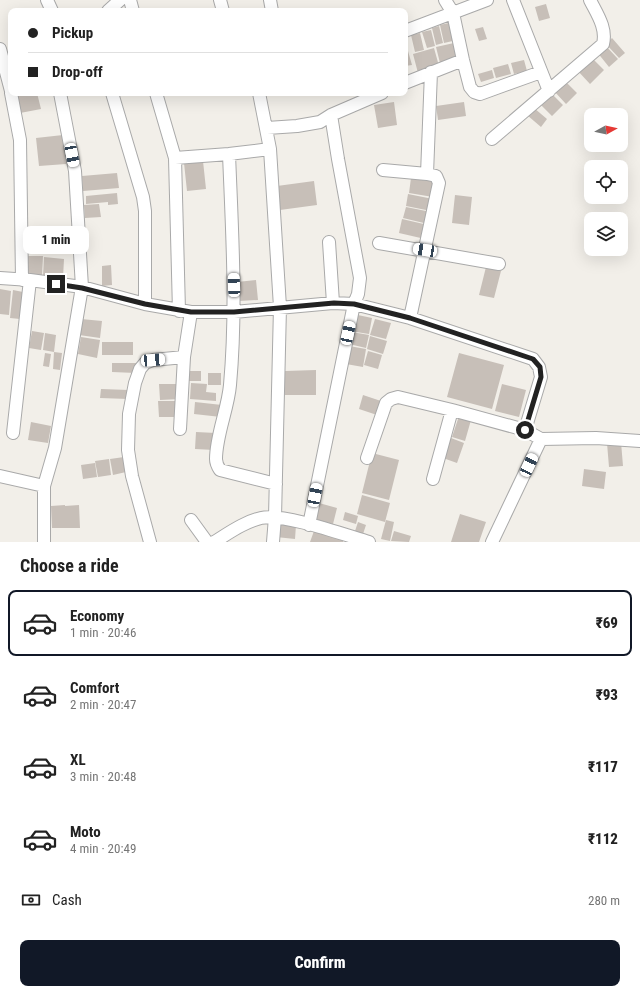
<!DOCTYPE html>
<meta charset="utf-8">
<style>
:root{--surface:#fff;--page:#f2f2f2;--text:#222;--muted:#767676;--line:#e0e0e0;--accent:#111827}
body{margin:0;font-family:"Roboto Condensed",sans-serif;background:var(--page);color:var(--text);height:100vh;display:flex;flex-direction:column;font-size:15px;white-space:nowrap}
*{box-sizing:border-box;margin:0}
p{font-size:13px;color:var(--muted)}
.icon{flex:none;width:22px;height:22px;fill:none;stroke:currentColor;stroke-width:2;stroke-linecap:round;stroke-linejoin:round}
.map{position:relative;height:542px;overflow:hidden}
.side{display:flex;flex-direction:column;background:var(--surface);flex:1}
.side>*{flex:none}
.hud{position:absolute;left:8px;top:8px;width:400px;height:88px;border-radius:8px;box-shadow:0 4px 16px #0002;display:grid;align-content:center;height:88px;padding:0 20px;background:var(--surface)}
.needle{width:26px;rotate:82deg}
.fabs{position:absolute;left:584px;top:108px;display:grid;gap:8px}
.fabs a{display:grid;place-items:center;width:44px;height:44px;border-radius:8px;background:var(--surface);box-shadow:0 4px 16px #0002;font-size:20px}
.end{position:absolute;width:18px;height:18px;margin:-9px;border:5px solid #222;background:#fff;box-shadow:0 0 0 2px #fff}
.from{border-radius:50%}
.bubble{position:absolute;height:28px;border-radius:8px;background:var(--surface);box-shadow:0 4px 16px #0002;font-size:13px;font-weight:800;line-height:28px;text-align:center}
.car{position:absolute;width:12px;height:24px;margin:-12px -6px;border-radius:5px;box-shadow:0 0 3px 1px #0007;background:linear-gradient(#fff 24%,#345 0 40%,#fff 0 76%,#345 0 86%,#fff 0)}
.hud b{display:flex;align-items:center;gap:14px;height:38px;font-size:15px}
.hud b+b{border-top:1px solid var(--line)}
.hud i{width:10px;height:10px;background:var(--text)}
ul{padding:0;list-style:none}
li{display:flex;align-items:center;gap:12px;height:66px;margin:0 8px 6px;padding:0 12px;border:2px solid transparent;border-radius:8px}
li div{flex:1}
li b{display:block;font-size:15px}
li em{font-style:normal;font-weight:800}
li.on{border-color:var(--accent)}
li>.icon{width:36px;height:36px;stroke-width:1.5}
h2{padding:0 20px;font-size:18px;line-height:48px}
.pay{display:flex;align-items:center;gap:10px;height:44px;padding:0 20px;font-size:15px}
.pay p{margin-inline-start:auto}
.action{display:flex;gap:8px;margin-top:auto;padding:8px 20px}
.action a{flex:1;height:46px;border-radius:8px;background:var(--accent);color:#fff;font-size:16px;font-weight:800;line-height:46px;text-align:center}
.map>svg:first-child{display:block}
</style>
<div class="map">
<svg width="640" height="542" viewBox="0 0 640 542">
<rect width="100%" height="100%" fill="#f2efe9"/>
<path fill="#c7bfb8" d="M546,4l4,14 -11,3 -4,-14z
M453,22l4,18 -13,3 -4,-18z
M439,26l4,17 -7,2 -4,-17z
M483,27l4,12 -8,2 -4,-12z
M431,30l4,16 -8,2 -5,-16z
M420,33l4,17 -9,2 -4,-17z
M612,38l13,15 -6,5 -13,-14z
M454,43l3,15 -17,5 -4,-16z
M605,45l13,14 -9,8 -12,-15z
M434,48l5,18 -21,7 -5,-19z
M408,51l4,14 -7,1v-14z
M591,57l13,13 -14,14 -13,-14z
M524,60l3,11 -13,3 -3,-11z
M508,64l3,10 -15,4 -3,-10z
M492,70l2,8 -13,4 -3,-8z
M565,81l12,12 -11,11 -12,-13z
M15,93h22l4,16 -21,4z
M551,93l12,12 -11,11 -12,-12z
M394,102l3,23 -19,3 -4,-23z
M464,102l2,14 -28,4 -2,-14z
M534,108l13,11 -6,8 -14,-12z
M63,135l3,29 -27,2 -3,-28z
M203,161l3,28 -19,2 -3,-28z
M117,173l2,15 -36,3 -1,-15z
M411,178l24,4 -2,15 -24,-4z
M314,181l3,24 -37,5 -3,-24z
M117,193l1,11 -10,1v-3l-22,2v-8z
M408,194l25,5 -2,12 -25,-5z
M455,195l17,2 -3,28 -17,-2z
M99,204l2,13 -16,1 -1,-13z
M406,207l25,5 -3,12 -25,-6z
M402,219l26,6 -3,14 -26,-6z
M26,256h17l-1,21h-17z
M44,257l20,2 -1,19 -20,-2z
M111,265l1,20 -10,1v-20z
M486,267l15,4 -7,27 -15,-3z
M256,280l2,20 -19,1 -2,-19z
M0,289l11,2 -2,24 -9,-1z
M13,290l10,2 -3,27 -10,-1z
M353,314l19,4 -3,16 -19,-3z
M81,319l21,2 -2,17 -21,-3z
M375,319l16,4 -5,16 -16,-4z
M32,331l12,2 -3,17 -12,-2z
M352,332l17,3 -3,13 -17,-4z
M45,333l11,2 -2,17 -11,-2z
M370,336l17,5 -4,13 -16,-5z
M81,337l19,3 -3,18 -19,-4z
M102,342h31v13h-31z
M349,346l17,3 -3,18 -17,-3z
M368,351l14,4 -4,14 -14,-4z
M54,352l8,1 -2,17 -7,-1z
M45,353l6,1 -2,13 -6,-1z
M459,353l45,12 -12,44 -45,-12z
M112,363h24v10l-24,-1z
M316,370v25h-31v-24z
M188,371h13v10h-12z
M208,373h13v12h-13z
M191,383l16,1 -1,8 10,1v8l-26,-2z
M159,384h20l1,15 -20,1z
M502,384l24,6 -7,27 -24,-6z
M101,389l28,1 -1,9 -28,-1z
M363,395l18,6 -4,14 -18,-6z
M158,401h17v16h-16z
M195,402l27,3 -1,12 -27,-3z
M459,416l12,4 -6,21 -13,-4z
M31,422l20,4 -3,17 -20,-3z
M196,432l20,1 -2,17 -19,-1z
M451,438l13,5 -7,20 -14,-5z
M621,442l2,24 -14,1 -2,-24z
M372,453l27,7 -10,40 -27,-7z
M124,457l2,15 -13,3 -3,-16z
M109,459l2,16 -13,2 -3,-16z
M95,463l2,14 -14,2 -2,-14z
M584,469l22,3 -2,17 -22,-3z
M362,495l28,8 -5,19 -28,-8z
M319,503l18,5 -4,16 -19,-5z
M65,505v12v-11l14,-1 1,23h-28l-1,-22z
M345,512l13,4 -2,8 -13,-4z
M460,514l26,8 -7,20h-28z
M386,520l8,2 -4,19 -9,-2z
M358,522l8,3 -3,9 -8,-3z
M277,523l19,2 -1,14 -19,-2z
M314,531l29,9v2h-33z
M394,531l17,5 -2,6 -18,-1z"/>
<g fill="none" stroke-linecap="round" stroke-linejoin="round">
<defs>
<path id="minor" d="M47,0l5,11
M130,0l3,11
M220,0l3,11
M270,0l2,11
M445,0l8,13 10,47 7,27 4,5 6,2 61,-22
M513,0l36,91
M108,11l12,-11
M405,31l82,-31
M0,49l11,42
M405,83l58,-23
M11,93l9,47 2,140
M112,93l31,104 2,14v93
M156,93l19,65 4,153
M259,93l11,56 10,158 -5,210 -2,25
M267,128l30,-2 23,-4 11,-7 51,-22
M492,139l111,-95c4,-16 -6,-30 -13,-44
M229,154c3,77 8,154 1,231 -2,24 -14,50 -14,74 0,4 2,8 4,11l56,14
M175,158l54,-4 41,-5
M383,170l44,4
M329,242l4,61
M379,243l120,21
M0,278l30,2 52,7 63,17 46,8h43l99,-9 21,1 56,14 123,41 6,8 2,10 -16,53
M410,318l29,-135 -3,-7 -9,-2 4,-102
M180,429l4,-72 7,-45
M13,433l17,-153
M367,458l19,-55 5,-4 7,-2 54,13 73,20 16,9 55,-1 44,3
M0,476l44,10
M433,479l19,-69
M191,520l16,22
M309,525l45,-221 4,-10 2,-16 -22,-119 -7,-44
M44,542v-56l11,-38 27,-161 -7,-116 -15,-78
M150,542l-18,-66 -4,-26 1,-36 6,-31 5,-14 5,-6 8,-3 31,-3
M214,542c15,-9 30,-20 47,-24 23,-5 84,17 108,24
M492,542l49,-103"/>
</defs>
<use href="#minor" stroke="#a9a9a9" stroke-width="14"/>
<use href="#minor" stroke="#fff" stroke-width="12"/>
</g>
<g fill="none" stroke-linecap="round" stroke-linejoin="round">
<path stroke="#222" stroke-width="5" d="M56,284l26,4 63,16 46,8h43l100,-9 20,1 56,14 123,41 7,8 1,10 -16,53"/>
</g>
</svg>
<div class="fabs">
<a><svg class="needle" viewBox="-14 -14 28 28"><path d="M0-13l5 13h-10z" fill="#e53935"/><path d="M0 13l5-13h-10z" fill="#767676"/></svg></a>
<a><svg class="icon" aria-label="locate" viewBox="0 0 24 24"><circle cx="12" cy="12" r="6"/><path d="M12 2v4M12 18v4M2 12h4M18 12h4"/></svg></a>
<a><svg class="icon" aria-label="layers" viewBox="0 0 24 24"><path d="M12 4l9 5-9 5-9-5zM3 14l9 5 9-5"/></svg></a>
</div>
<i class="end from" style="left:525px;top:430px"></i>
<i class="end" style="left:56px;top:284px"></i>
<div class="bubble" style="left:23px;top:226px;width:66px">1 min</div>
<i class="car" style="left:72px;top:155px;rotate:169deg"></i>
<i class="car" style="left:425px;top:250px;rotate:279deg"></i>
<i class="car" style="left:234px;top:285px;rotate:358deg"></i>
<i class="car" style="left:348px;top:333px;rotate:12deg"></i>
<i class="car" style="left:153px;top:360px;rotate:86deg"></i>
<i class="car" style="left:529px;top:465px;rotate:25deg"></i>
<i class="car" style="left:315px;top:495px;rotate:11deg"></i>
<div class="hud">
<b><i class="from"></i>Pickup</b>
<b><i></i>Drop-off</b>
</div>
</div>
<section class="side">
<h2>Choose a ride</h2>
<ul>
<li class="on"><svg class="icon" aria-label="car" viewBox="0 0 24 24"><path d="M5 17H2v-5l4-1 3-4h7l3 4 3 1v5h-3M9 17h6M6 11h13"/><circle cx="7" cy="17" r="2"/><circle cx="17" cy="17" r="2"/></svg><div><b>Economy</b><p>1 min · 20:46</p></div><em>₹69</em></li>
<li><svg class="icon" aria-label="car" viewBox="0 0 24 24"><path d="M5 17H2v-5l4-1 3-4h7l3 4 3 1v5h-3M9 17h6M6 11h13"/><circle cx="7" cy="17" r="2"/><circle cx="17" cy="17" r="2"/></svg><div><b>Comfort</b><p>2 min · 20:47</p></div><em>₹93</em></li>
<li><svg class="icon" aria-label="car" viewBox="0 0 24 24"><path d="M5 17H2v-5l4-1 3-4h7l3 4 3 1v5h-3M9 17h6M6 11h13"/><circle cx="7" cy="17" r="2"/><circle cx="17" cy="17" r="2"/></svg><div><b>XL</b><p>3 min · 20:48</p></div><em>₹117</em></li>
<li><svg class="icon" aria-label="car" viewBox="0 0 24 24"><path d="M5 17H2v-5l4-1 3-4h7l3 4 3 1v5h-3M9 17h6M6 11h13"/><circle cx="7" cy="17" r="2"/><circle cx="17" cy="17" r="2"/></svg><div><b>Moto</b><p>4 min · 20:49</p></div><em>₹112</em></li>
</ul>
<div class="pay"><svg class="icon" aria-label="cash" viewBox="0 0 24 24"><path d="M3 7h18v10H3z"/><circle cx="12" cy="12" r="2"/></svg>Cash<p>280 m</p></div>
<div class="action"><a>Confirm</a></div>
</section>
